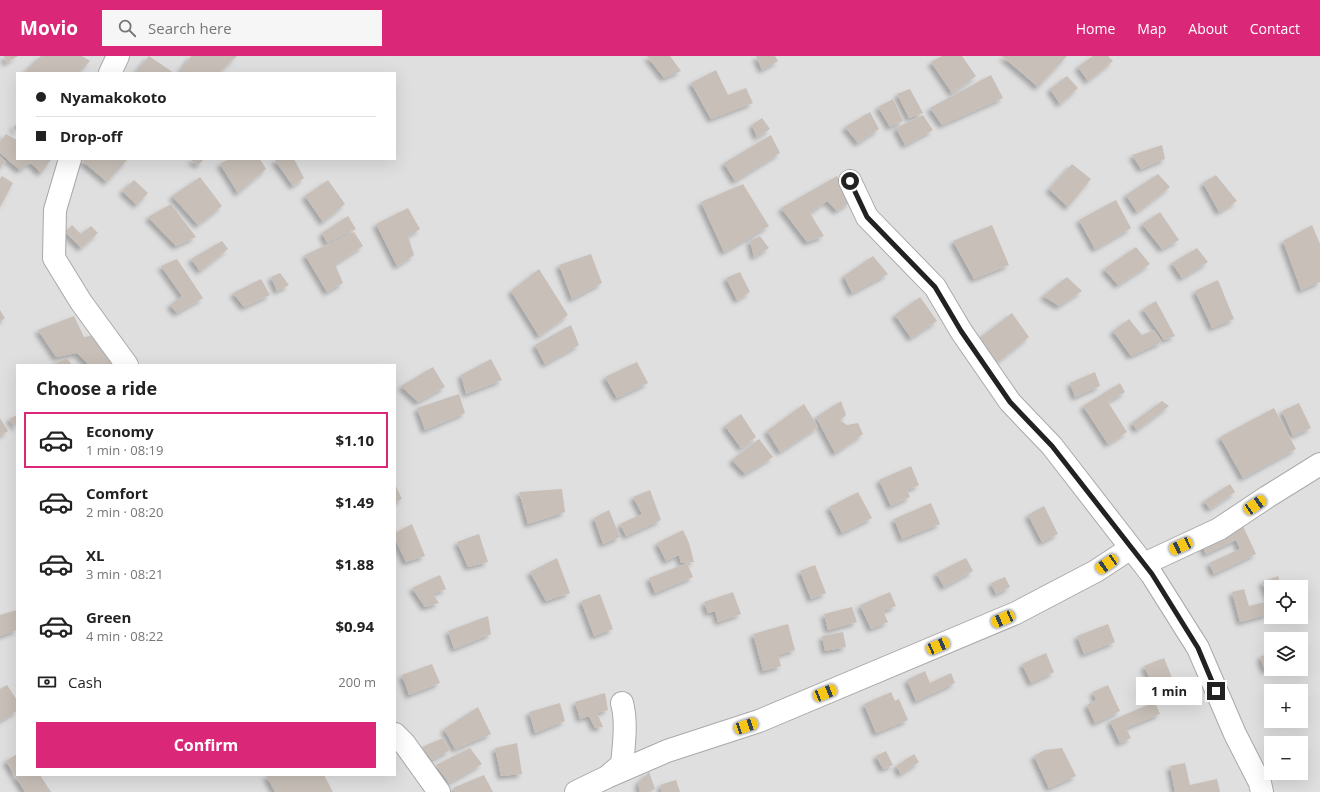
<!DOCTYPE html>
<meta charset="utf-8">
<style>
:root{--surface:#fff;--page:#f6f6f6;--text:#222;--muted:#767676;--line:#e0e0e0;--accent:#db2777}
body{margin:0;font-family:"Open Sans",sans-serif;background:var(--page);color:var(--text);height:100vh;display:flex;flex-direction:column;font-size:15px;white-space:nowrap}
*{box-sizing:border-box;margin:0}
p{font-size:13px;color:var(--muted)}
.icon{flex:none;width:22px;height:22px;fill:none;stroke:currentColor;stroke-width:2;stroke-linecap:round;stroke-linejoin:round}
.map{position:relative;flex:1;overflow:hidden}
.details{position:absolute;left:16px;top:308px;width:380px;height:412px;display:flex;flex-direction:column;background:var(--surface);border-radius:0px;box-shadow:0 4px 16px #0002}
.details>*{flex:none}
.top-card{position:absolute;left:16px;top:16px;width:380px;height:88px;border-radius:0px;box-shadow:0 4px 16px #0002;display:grid;align-content:center;height:88px;padding:0 20px;background:var(--surface)}
.fabs{position:absolute;left:1264px;top:524px;display:grid;gap:8px}
.fabs a{display:grid;place-items:center;width:44px;height:44px;border-radius:0px;background:var(--surface);box-shadow:0 4px 16px #0002;font-size:20px}
.end{position:absolute;width:18px;height:18px;margin:-9px;border:5px solid #222;background:#fff;box-shadow:0 0 0 2px #fff}
.from{border-radius:50%}
.bubble{position:absolute;height:28px;border-radius:0px;background:var(--surface);box-shadow:0 4px 16px #0002;font-size:13px;font-weight:700;line-height:28px;text-align:center}
.car{position:absolute;width:12px;height:24px;margin:-12px -6px;border-radius:5px;box-shadow:0 0 3px 1px #0007;background:linear-gradient(#f5c518 24%,#345 0 40%,#f5c518 0 76%,#345 0 86%,#f5c518 0)}
.top-card b{display:flex;align-items:center;gap:14px;height:38px;font-size:15px}
.top-card b+b{border-top:1px solid var(--line)}
.top-card i{width:10px;height:10px;background:var(--text)}
ul{padding:0;list-style:none}
li{display:flex;align-items:center;gap:12px;height:56px;margin:0 8px 6px;padding:0 12px;border:2px solid transparent;border-radius:0px}
li div{flex:1}
li b{display:block;font-size:15px}
li em{font-style:normal;font-weight:700}
li.current{border-color:var(--accent)}
li>.icon{width:36px;height:36px;stroke-width:1.5}
h2{padding:0 20px;font-size:18px;line-height:48px}
.pay{display:flex;align-items:center;gap:10px;height:44px;padding:0 20px;font-size:15px}
.pay p{margin-inline-start:auto}
.action{display:flex;gap:8px;margin-top:auto;padding:8px 20px}
.action a{flex:1;height:46px;border-radius:0px;background:var(--accent);color:#fff;font-size:16px;font-weight:700;line-height:46px;text-align:center}
header{display:flex;align-items:center;gap:24px;box-sizing:border-box;height:56px;padding:0 20px;background:var(--accent);color:#fff}
header strong{font-size:19px}
nav{display:flex;gap:22px;margin-inline-start:auto;font-size:14px}
.search{width:280px;height:36px;background:var(--page);display:flex;align-items:center;gap:10px;box-sizing:border-box;padding:0 14px;border-radius:0px;color:var(--muted);font-size:15px}
.map>svg:first-child{display:block}
</style>
<header>
<strong>Movio</strong>
<div class="search"><svg class="icon" aria-label="search" viewBox="0 0 24 24"><circle cx="10" cy="10" r="6"/><path d="M15 15l6 6"/></svg>Search here</div>
<nav><a>Home</a><a>Map</a><a>About</a><a>Contact</a></nav>
</header>
<div class="map">
<svg width="1320" height="736" viewBox="0 0 1320 736">
<defs>
<filter id="shadow"><feDropShadow dx="-3.5" dy="3.5" stdDeviation="2" flood-color="#0004"/></filter>
</defs>
<rect width="100%" height="100%" fill="#f2efe9"/>
<path fill="#e0dfdf" fill-rule="evenodd" d="M0,0h1320v736h-1320zM17,17h378v86h-378zM17,309h378v410h-378zM1271,531h30v30h-30zM1271,583h30v30h-30zM1271,635h30v30h-30zM1271,687h30v30h-30z"/>
<path fill="#c7bfb8" filter="url(#shadow)" d="M4,0h14l-12,7z
M41,0h41l8,5 -11,12h-55z
M149,0l25,17h-39z
M191,0h46l-18,17h-40z
M647,0h23l11,15 -17,7z
M756,0h19l3,5 -16,9z
M942,0h20l14,20 -24,17 -21,-31z
M1002,0h65l-29,31z
M1093,0h15l5,5 -25,20 -10,-14z
M716,14l12,25 18,-7 7,15 -42,16 -20,-36z
M991,19l12,23 -61,27 -12,-17z
M1067,20l11,12 -18,16 -10,-15z
M910,33l13,24 -14,5 -12,-24z
M893,43l10,22 -13,6 -12,-20z
M870,56l9,17 -21,14 -13,-16z
M923,59l10,15 -28,15 -9,-17z
M762,62l8,11 -13,8 -5,-12z
M17,67v9l-4,-4z
M6,78l11,6v19h32l2,1 -10,13 -11,-11 -10,8 -20,-17v-11z
M771,79l9,18 -45,28 -11,-18z
M1162,89l3,14 -24,10 -9,-14z
M0,100l6,6 -6,5z
M80,103h48l-21,23z
M190,103h14l-6,6z
M229,103h31l6,10 -28,24 -18,-29z
M274,103h20l10,19 -11,8z
M1072,108l19,15 -23,28 -19,-18z
M1158,118l12,13 -33,25 -11,-17z
M1216,119l21,26 -18,11 -16,-29z
M2,120l11,7 -13,24v-28z
M837,120l13,26 -13,9 -10,-10 -17,12 14,23 -17,6 -26,-34z
M200,121l22,29 -24,19 -26,-29z
M134,124l14,13 -11,12 -15,-14z
M328,124l17,24 -22,18 -18,-26z
M743,128l26,42 -45,26 -23,-50z
M1116,144l15,28 -36,21 -16,-29z
M171,148l25,33 -20,9 -28,-29z
M408,152l12,21 -12,7 6,19 -17,11 -21,-42z
M1160,156l19,28 -17,9 -20,-25z
M348,160l8,13 -29,14 -5,-10z
M72,169l9,9 10,-8 7,7 -17,15 -16,-16z
M992,169l17,40 -35,14 -21,-38z
M1312,169l8,19v38l-19,8 -18,-49z
M354,176l9,14 -28,18 8,19 -16,9 -22,-37z
M760,180l9,12 -15,9 -4,-16z
M222,185l6,8 -28,22 -9,-12z
M1136,191l14,17 -32,21 -14,-16z
M1197,192l11,14 -26,16 -10,-15z
M591,198l11,29 -30,16 -13,-34z
M873,200l15,18 -36,19 -8,-17z
M177,203l26,39 -26,15 -7,-8 12,-9 -21,-30z
M539,213l29,46 -29,21 -28,-45z
M740,216l10,20 -13,8 -11,-22z
M280,217l9,12 -12,6 -6,-14z
M1067,221l15,14 -23,15 -16,-10z
M261,223l9,16 -26,12 -11,-14z
M1218,224l16,39 -22,9 -17,-37z
M920,241l17,24 -26,17 -16,-23z
M1156,245l19,35 -11,4 -21,-31z
M0,254l5,8 -5,4z
M1012,257l17,24 -34,27 -17,-25z
M74,260l10,21 12,-2 21,30h-28l-12,-12 -21,4 -18,-27z
M1129,263l13,16 12,-5 8,12 -31,14 -18,-25z
M571,269l8,20 -34,19 -10,-19z
M67,302l5,7h-20z
M491,303l11,21 -36,14 -5,-19z
M637,306l11,21 -31,15 -12,-21z
M433,311l12,20 -27,15 -17,-16z
M1095,316l5,14 -25,11 -5,-14z
M1120,327l5,9 -17,10 19,30 -19,12 -25,-38z
M459,338l6,19 -40,17 -8,-22z
M841,345l5,14 -6,5 7,5 11,-2 5,11 -28,19 -19,-36z
M1162,345l7,5 -32,24 -5,-7z
M1299,347l12,25 -18,8 -11,-25z
M804,348l14,23 -38,25 -13,-21z
M1274,352l22,41 -53,29 -23,-41z
M741,358l15,23 -15,11 -16,-22z
M17,359v13l-8,-9z
M0,362l8,13 -8,5z
M759,383l14,18 -28,17 -13,-14z
M911,410l8,19 -12,5 3,7 -19,9 -12,-26z
M395,428l7,15 -7,3z
M1230,428l5,8 -25,17 -6,-8z
M562,433l3,23 -37,12 -9,-32z
M650,434l11,30 -35,16 -6,-12 22,-10 -9,-17z
M858,436l14,26 -30,15 -13,-26z
M931,447l9,21 -38,15 -8,-20z
M1044,450l14,28 -16,8 -14,-27z
M609,454l11,27 -17,7 -9,-26z
M412,468l13,32 -19,6 -11,-23v-6z
M1242,468l14,30 -42,20 -5,-11 31,-14 -4,-9 -30,14 -5,-11z
M683,474l6,13 5,19 -13,1 -2,-8 -13,6 -9,-18z
M479,478l9,28 -20,5 -11,-25z
M557,502l13,35 -24,8 -16,-29z
M966,502l7,13 -29,16 -8,-14z
M687,507l6,14 -38,16 -6,-15z
M815,509l11,28 -15,6 -11,-28z
M440,519l6,14 -13,5 6,9 -14,4 -13,-19z
M1278,520l4,11h-11v16l-9,-21z
M1005,521l5,10 -14,7 -5,-11z
M1244,533l5,17 16,-4 4,12 -29,8 -8,-30z
M733,536l8,22 -23,8 -3,-11 -7,2 -4,-11z
M890,536l6,14 -13,5 5,11 -17,7 -11,-24z
M600,538l13,35 -19,7 -13,-35z
M852,551l5,15 -29,8 -4,-16z
M17,554v20l-17,6v-21z
M488,560l3,18 -37,15 -6,-18z
M788,568l7,26 -17,5 3,11 -18,5 -10,-37z
M1108,568l7,18 -31,12 -7,-18z
M843,576l3,15 -21,4 -3,-15z
M1271,596v16l-6,3 -5,-14z
M1046,597l8,19 -23,11 -9,-19z
M1164,602l11,27 -19,8 -12,-27z
M432,608l8,19 -31,12 -7,-20z
M925,615l5,12 21,-10 4,10 -39,18 -9,-21z
M7,629l10,15v11l-17,10v-32z
M1108,629l12,26 -25,12 -8,-18 9,-5 -3,-8z
M891,636l4,9 4,-2 9,21 -32,13 -12,-29z
M605,637l3,17 -11,3 6,14 -8,1 -6,-12 -9,3 -5,-17z
M1155,646l5,12 -34,14 5,10 -11,5 -10,-22z
M560,647l5,18 -30,12 -6,-21z
M478,651l13,27 -36,15 -11,-20z
M443,682l7,12 -18,10 -10,-13z
M517,687l5,31 -21,2 -6,-28z
M470,692l12,16 -33,19 -13,-18z
M1062,692l14,28 -27,12 -15,-32 11,-6z
M886,695l7,14 -10,4 -7,-13z
M17,698v21h23l11,17h-26l-19,-31z
M914,698l5,8 -18,12 -5,-8z
M1185,707l5,22 27,-6 3,13h-45l-5,-26z
M649,716l6,17 -7,3h-8l-2,-9z
M266,719h58l9,17h-58z
M484,719l9,17h-37l-3,-4z
M676,724l4,12h-18l-2,-7z"/>
<g fill="none" stroke-linecap="round" stroke-linejoin="round">
<defs>
<path id="minor" d="M110,17l8,-17
M70,103l-15,51 -1,48 27,44 46,63
M850,125l17,36 68,70 26,44 49,71 42,44 100,129 46,73 37,86 25,49 2,9
M1144,508l75,-35 48,-32 53,-33
M395,678l9,9 35,49
M607,721l60,-26 92,-30 257,-108 80,-42 35,-23
M576,736l31,-15 15,-13c2,-19 5,-43 0,-61"/>
</defs>
<use href="#minor" stroke="#a9a9a9" stroke-width="24"/>
<use href="#minor" stroke="#fff" stroke-width="22"/>
</g>
<g fill="none" stroke-linecap="round" stroke-linejoin="round">
<path stroke="#222" stroke-width="5" d="M850,125l17,36 68,70 26,44 49,71 42,44 100,128 46,74 18,43"/>
</g>
</svg>
<div class="fabs">
<a><svg class="icon" aria-label="locate" viewBox="0 0 24 24"><circle cx="12" cy="12" r="6"/><path d="M12 2v4M12 18v4M2 12h4M18 12h4"/></svg></a>
<a><svg class="icon" aria-label="layers" viewBox="0 0 24 24"><path d="M12 4l9 5-9 5-9-5zM3 14l9 5 9-5"/></svg></a>
<a>+</a>
<a>−</a>
</div>
<i class="end from" style="left:850px;top:125px"></i>
<i class="end" style="left:1216px;top:635px"></i>
<div class="bubble" style="left:1136px;top:621px;width:66px">1 min</div>
<i class="car" style="left:1255px;top:449px;rotate:56deg"></i>
<i class="car" style="left:1181px;top:490px;rotate:245deg"></i>
<i class="car" style="left:1107px;top:508px;rotate:236deg"></i>
<i class="car" style="left:1003px;top:563px;rotate:247deg"></i>
<i class="car" style="left:938px;top:590px;rotate:67deg"></i>
<i class="car" style="left:825px;top:637px;rotate:68deg"></i>
<i class="car" style="left:746px;top:670px;rotate:72deg"></i>
<div class="top-card">
<b><i class="from"></i>Nyamakokoto</b>
<b><i></i>Drop-off</b>
</div>
<section class="details">
<h2>Choose a ride</h2>
<ul>
<li class="current"><svg class="icon" aria-label="car" viewBox="0 0 24 24"><path d="M5 17H2v-5l4-1 3-4h7l3 4 3 1v5h-3M9 17h6M6 11h13"/><circle cx="7" cy="17" r="2"/><circle cx="17" cy="17" r="2"/></svg><div><b>Economy</b><p>1 min · 08:19</p></div><em>$1.10</em></li>
<li><svg class="icon" aria-label="car" viewBox="0 0 24 24"><path d="M5 17H2v-5l4-1 3-4h7l3 4 3 1v5h-3M9 17h6M6 11h13"/><circle cx="7" cy="17" r="2"/><circle cx="17" cy="17" r="2"/></svg><div><b>Comfort</b><p>2 min · 08:20</p></div><em>$1.49</em></li>
<li><svg class="icon" aria-label="car" viewBox="0 0 24 24"><path d="M5 17H2v-5l4-1 3-4h7l3 4 3 1v5h-3M9 17h6M6 11h13"/><circle cx="7" cy="17" r="2"/><circle cx="17" cy="17" r="2"/></svg><div><b>XL</b><p>3 min · 08:21</p></div><em>$1.88</em></li>
<li><svg class="icon" aria-label="car" viewBox="0 0 24 24"><path d="M5 17H2v-5l4-1 3-4h7l3 4 3 1v5h-3M9 17h6M6 11h13"/><circle cx="7" cy="17" r="2"/><circle cx="17" cy="17" r="2"/></svg><div><b>Green</b><p>4 min · 08:22</p></div><em>$0.94</em></li>
</ul>
<div class="pay"><svg class="icon" aria-label="cash" viewBox="0 0 24 24"><path d="M3 7h18v10H3z"/><circle cx="12" cy="12" r="2"/></svg>Cash<p>200 m</p></div>
<div class="action"><a>Confirm</a></div>
</section>
</div>
